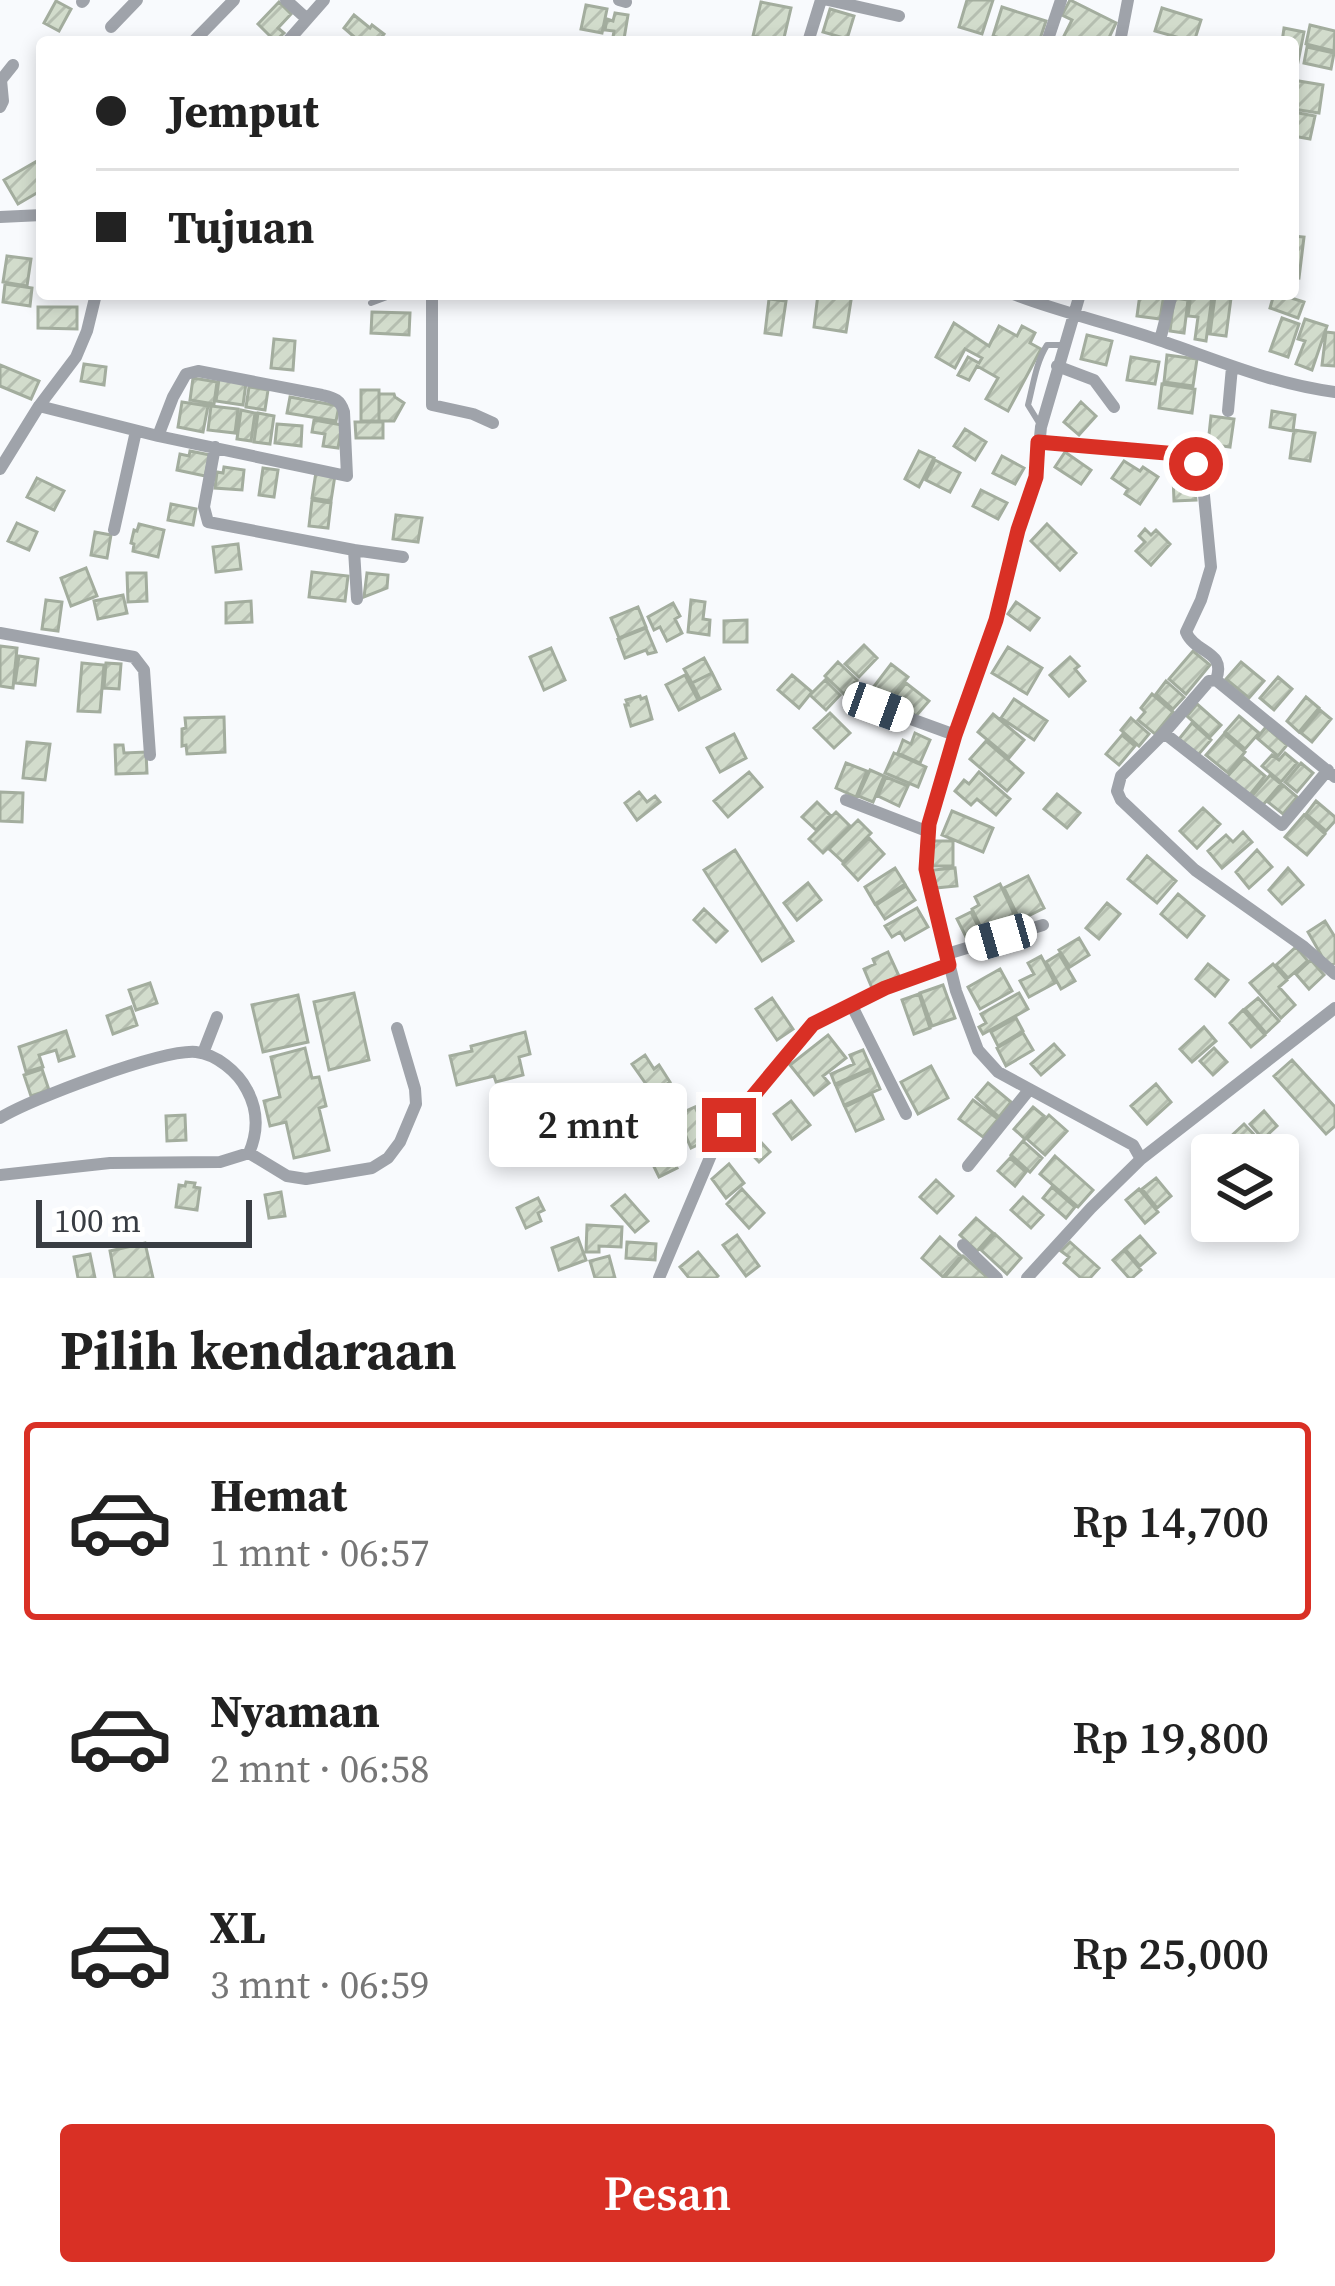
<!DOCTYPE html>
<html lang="id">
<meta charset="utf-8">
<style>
:root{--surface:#fff;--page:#f2f2f2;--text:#222;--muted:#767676;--line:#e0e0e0;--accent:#d93025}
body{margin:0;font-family:"Source Serif 4",serif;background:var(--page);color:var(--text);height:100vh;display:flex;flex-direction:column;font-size:45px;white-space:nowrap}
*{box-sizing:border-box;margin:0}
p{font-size:39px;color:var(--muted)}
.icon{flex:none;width:66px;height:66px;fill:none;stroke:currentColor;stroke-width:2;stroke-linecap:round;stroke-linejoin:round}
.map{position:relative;height:1278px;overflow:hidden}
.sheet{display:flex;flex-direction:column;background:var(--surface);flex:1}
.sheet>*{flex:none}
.hud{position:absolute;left:36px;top:36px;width:1263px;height:264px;border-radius:12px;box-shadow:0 6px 18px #0003;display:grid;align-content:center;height:264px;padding:0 60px;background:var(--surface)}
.tools{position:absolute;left:1191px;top:1134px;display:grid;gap:24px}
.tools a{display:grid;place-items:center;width:108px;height:108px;border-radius:12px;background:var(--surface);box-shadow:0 6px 18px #0003;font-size:60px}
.scale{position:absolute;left:36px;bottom:30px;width:216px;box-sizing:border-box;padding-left:12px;border:6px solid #393d43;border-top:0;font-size:33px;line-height:42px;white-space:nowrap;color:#393d43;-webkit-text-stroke:9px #fff;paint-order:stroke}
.end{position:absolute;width:54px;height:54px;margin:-27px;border:15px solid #d93025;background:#fff;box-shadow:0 0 0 6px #fff}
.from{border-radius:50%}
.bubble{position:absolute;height:84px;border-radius:12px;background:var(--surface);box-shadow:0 6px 18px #0003;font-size:39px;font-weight:600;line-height:84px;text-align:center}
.car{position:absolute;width:36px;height:72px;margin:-36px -18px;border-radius:15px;box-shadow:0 0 9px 3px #0007;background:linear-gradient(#fff 24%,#345 0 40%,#fff 0 76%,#345 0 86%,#fff 0)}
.hud b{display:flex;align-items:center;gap:42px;height:114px;font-size:45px}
.hud b+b{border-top:3px solid var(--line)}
.hud i{width:30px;height:30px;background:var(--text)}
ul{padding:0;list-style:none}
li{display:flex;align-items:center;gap:36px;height:198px;margin:0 24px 18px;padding:0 36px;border:6px solid transparent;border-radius:12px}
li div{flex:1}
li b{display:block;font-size:45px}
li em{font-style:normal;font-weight:600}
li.active{border-color:var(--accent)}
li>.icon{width:108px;height:108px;stroke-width:1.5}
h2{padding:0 60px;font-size:54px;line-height:144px}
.cta{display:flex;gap:24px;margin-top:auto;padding:24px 60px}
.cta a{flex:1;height:138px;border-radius:12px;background:var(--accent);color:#fff;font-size:48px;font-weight:600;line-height:138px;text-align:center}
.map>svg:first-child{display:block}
</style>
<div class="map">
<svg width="1335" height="1278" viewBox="0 0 1335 1278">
<defs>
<pattern id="building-hatch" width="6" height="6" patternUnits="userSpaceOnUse" patternTransform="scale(3)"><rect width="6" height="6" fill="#d2dccc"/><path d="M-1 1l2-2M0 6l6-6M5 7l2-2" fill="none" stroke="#b5beb0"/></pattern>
</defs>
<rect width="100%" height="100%" fill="#f8fafd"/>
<path fill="url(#building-hatch)" stroke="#a3ad9e" stroke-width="3" d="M967,0h26l-11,34 -23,-7z
M1070,0l46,23 -9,19h-46l11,-22 -10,-5z
M56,1l15,8 -12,22 -15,-8z
M279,2l12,12 -13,14 6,5 -9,8 -17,-17z
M761,2l30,6 -8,34 -30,-6z
M586,5l21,4 -5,24 -21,-4z
M1002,7l44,14 -7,21h-26l-20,-6z
M1162,8l39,12 -7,22 -39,-11z
M830,9l24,7 -7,23 -24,-7z
M615,13l13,2 -4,24 -11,-2 1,-6 -9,-1 2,-11 6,2z
M354,15l16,13 2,-3 12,9 -6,8h-18l-16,-14z
M1310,25l25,6 -1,20 -28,-7z
M1284,28l20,4 -6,30 -5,-1v-19h-11z
M1307,47l27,6 -3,16 -27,-6z
M1293,80l30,5 -4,28 -26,-4z
M1293,112l22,4 -5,23 -17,-3z
M37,161l5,9v20l-24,14 -14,-24z
M1293,236l11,1 -5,41 -6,-1z
M7,256l24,3 -4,27 -24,-4z
M5,284l27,4 -2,18 -27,-4z
M818,294h34l-6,38 -32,-5z
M1140,294h24l-4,25 -23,-3z
M1191,294l21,3 -6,44 -11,-2 3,-22 -10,-1z
M1274,294h18l-1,4 13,4 -6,16 -28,-10z
M1215,296l16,2 -5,38 -16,-2z
M1174,298l14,2 -4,33 -14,-2z
M769,299l17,2 -5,34 -16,-2z
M38,307h39v22l-39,-1z
M372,312l38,1 -1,22 -38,-2z
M1282,318l17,6 -11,33 -18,-6z
M1305,319l22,7 -15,44 -16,-6 9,-23 -7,-2z
M954,323l35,23 10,-20 18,10 5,-10 13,7 -5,10 11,6 -33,62 -22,-12 12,-21 -21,-12 -8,14 -11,-5 10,-18 11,6 3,-5 -17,-9 -10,19 -19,-11z
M1326,332l9,1v33l-13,-1z
M1087,335l25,6 -6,24 -25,-6z
M274,339l21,2 -2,29 -22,-2z
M1167,355l30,4 -4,27 -29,-4z
M1131,357l28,5 -4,22 -28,-4z
M84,364l22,3 -2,18 -23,-4z
M0,365l39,16 -8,18 -31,-13z
M193,378l24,4 -3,22 -24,-4z
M219,379l27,4 -3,22 -27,-4z
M1162,384l33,5 -3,24 -33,-5z
M249,387l19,3 -3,20 -19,-3z
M361,390h18v31h-18z
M379,394h15l1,3 9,6 -10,18h-15z
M290,397l49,9 -3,15 -49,-8z
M182,402l26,4 -5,26 -25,-5z
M1081,402l15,14 -17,19 -15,-13z
M211,406l27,3 -3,24 -27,-3z
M241,410l14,3 -4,28 -14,-2z
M1272,411l23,4 -2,16 -23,-4z
M258,413l16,3 -4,28 -16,-2z
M1211,416l23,3 -4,28 -22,-3z
M314,420l28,5 -4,23 -15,-2 2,-12 -13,-2z
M355,422h28v16h-27z
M277,424l25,2 -1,20 -26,-3z
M965,429l21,13 -11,18 -21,-14z
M1294,430l21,3 -5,28 -20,-3z
M190,451l20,4 -5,21 -28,-6 3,-16 9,2z
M919,451l15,7 -15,29 -14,-8z
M1065,452l26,18 -10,14 -26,-17z
M1002,456l22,12 -9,16 -22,-11z
M935,460l25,13 -10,19 -24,-12z
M1124,461l16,10 3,-4 15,10 -18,27 -15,-10 3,-5 -16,-11z
M224,467l20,3 -2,20 -27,-2 2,-16 6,1z
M263,468l15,2 -4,27 -15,-2z
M316,472l19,3 -4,26 -19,-3z
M1194,476l2,24 -22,1 -1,-24z
M37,478l27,13 -10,19 -27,-13z
M981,490l26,13 -9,16 -25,-13z
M312,500l19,3 -3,25 -19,-2z
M171,504l25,5 -3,16 -25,-5z
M396,515l26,3 -4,24 -25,-3z
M17,523l20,9 -8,18 -21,-9z
M139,524l25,6 -6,27 -25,-6 1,-7 -3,-1 3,-13 3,1z
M1047,524l29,29 -16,17 -29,-29z
M1145,529l6,6 5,-5 14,14 -19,21 -15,-14 9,-9 -6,-6z
M95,532l16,3 -4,23 -16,-3z
M238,544l3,25 -25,3 -3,-25z
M86,568l11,28 -26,10 -10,-28z
M312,572l36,4 -3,25 -36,-4z
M127,573h19l1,28 -19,1z
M367,573l21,2 -1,13 -23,9z
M123,595l4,18 -29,6 -4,-18z
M46,600l16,2 -4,29 -16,-2z
M691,600l14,2 -2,17 7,1 -1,15 -21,-3z
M251,601l1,21 -26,1v-20z
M1016,602l23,16 -9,12 -22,-16z
M673,603l7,13 -5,3 7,14 -15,8 -7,-14 -6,3 -6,-13z
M638,607l8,20 -27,11 -8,-20z
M747,620v22h-23v-21z
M646,628l10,24 -8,2 -2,-4 -21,8 -7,-19z
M864,645l13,13 -18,19 -14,-13z
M0,646l17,2 -4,40 -13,-2z
M1008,647l34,21 -15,26 -35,-21z
M551,648l14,32 -21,10 -14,-33z
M1193,651l17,14 -24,29 -17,-15z
M19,656l19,3 -3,26 -20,-2z
M1070,657l9,9 -4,3 10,12 -16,15 -19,-21z
M704,658l8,15 -20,10 -8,-14z
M838,662l19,18 -13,14 -19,-18z
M1241,662l23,19 -15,17 -23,-19z
M82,663l22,2 -4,47 -22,-1z
M106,663l15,1 -2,25 -15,-1z
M891,664l17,13 -20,25 -16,-13z
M712,673l8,16 -20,10 -8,-16z
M685,675l13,25 -19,10 -13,-25z
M792,675l20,17 -13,16 -21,-18z
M1278,677l14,12 -18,21 -14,-12z
M825,680l15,15 -14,15 -16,-15z
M1166,681l18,16 -11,12 -17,-15z
M906,683l23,18 -13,15 -23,-17z
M1152,694l21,18 -18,22 -17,-14 7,-8 -4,-4z
M640,696l1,3 5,-2 6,22 -21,7 -6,-21h3l-2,-5z
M1306,697l13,11 -20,24 -12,-11z
M1014,699l33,22 -13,19 -33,-22z
M1197,704l24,21 -11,12 -23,-21z
M1320,710l11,9 -19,23 -11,-9z
M830,713l20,20 -16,15 -20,-20z
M993,714l31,26 -15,18 -31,-26z
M1239,716l20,17 -14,16 -20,-17z
M224,717l1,35 -38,2 -1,-9 -4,1v-17l4,-1 -1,-10z
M1131,718l18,16 -10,12 -18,-16z
M1192,723l19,17 -13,15 -19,-16z
M1266,727l21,18 -9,11 -21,-18z
M915,733l15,7 -10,23 -22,-10 5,-13 8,4z
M734,734l12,24 -26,14 -13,-24z
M1224,734l21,18 -17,21 -22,-18z
M1122,735l13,11 -16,19 -13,-11z
M986,741l37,32 -16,18 -37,-32z
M27,742l23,2 -5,36 -22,-2z
M115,745h8l1,8 22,-1 1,21 -31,1z
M894,753l32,14 -8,20 -33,-14z
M1285,753l12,10 -16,19 -19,-16 10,-11 7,5z
M1244,758l21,18 -17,21 -22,-19z
M846,763l21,8 -11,26 -20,-9z
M1301,763l12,10 -16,19 -12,-10z
M870,770l14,6 -11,26 -15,-6z
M749,772l13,15 -34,30 -14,-16z
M979,772l31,27 -14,16 -19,-16 -6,6 -16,-14 9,-11 5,4z
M1270,775l11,9 -19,22 -11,-9z
M886,777l22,9 -9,20 -21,-10z
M1283,785l14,12 -14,17 -15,-12z
M0,792l23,1 -1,29 -22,-1z
M639,792l8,10 8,-6 5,6 -23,18 -12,-17z
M1057,794l23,19 -13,15 -23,-19z
M1316,801l19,16v4l-9,10 -20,-17z
M817,802l13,13 -14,15 -14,-13z
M1203,808l17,16 -23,24 -17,-17z
M952,811l41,17 -10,24 -41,-17z
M836,812l14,14 -27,27 -14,-14z
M1304,815l21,19 -18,21 -22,-18z
M858,820l13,13 -28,29 -14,-13z
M1243,832l9,10 -30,26 -14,-17 18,-16 7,7z
M869,838l15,16 -26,26 -15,-16z
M933,841h20v25h-21z
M735,850l58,91 -31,20 -58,-91z
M1257,850l15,17 -23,21 -13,-16z
M1147,856l29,25 -19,22 -29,-24z
M895,868l10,16 -30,20 -10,-17z
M955,868l2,18 -22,2 -2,-18z
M1288,868l15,17 -21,19 -13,-14z
M1028,876l16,32 -24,12 -16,-32z
M808,883l13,17 -24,20 -13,-17z
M1000,884l16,34 -32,16 -12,-25 7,-4 -4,-8z
M906,886l9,14 -30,19 -9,-14z
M1178,894l26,22 -17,21 -26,-23z
M1107,903l13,11 -21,25 -13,-11z
M917,908l11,19 -23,13 -5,-8 -8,5 -7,-11z
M704,909l23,22 -11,11 -22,-22z
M971,912l13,26 -14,7 -13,-26z
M1325,921l10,16v26l-7,4 -20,-35z
M1079,938l10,17 -19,12 -11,-17z
M1296,947l12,14 -20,17 -12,-13z
M888,952l11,24 -27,12 -8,-19 11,-5 -2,-5z
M1059,954l16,27 -14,8 -15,-27z
M1041,956l14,27 -26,14 -9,-16 14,-7 -6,-11z
M1311,960l13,15 -15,14 -13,-15z
M1208,964l20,16 -13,16 -19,-17z
M1273,964l14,16 -8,7 16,18 -14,13 -31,-35z
M1000,969l12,22 -32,18 -12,-22z
M150,983l7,20 -21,7 -7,-20z
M943,985l12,33 -23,8 -12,-33z
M354,993l15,67 -40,10 -15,-68z
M1019,993l9,16 -45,25 -4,-7 7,-4 -5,-9z
M919,994l11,34 -16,6 -12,-34z
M298,995l10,47 -45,10 -11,-47z
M772,998l21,31 -16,11 -21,-31z
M1258,998l21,23 -13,12 -21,-24z
M131,1007l6,18 -24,9 -6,-18z
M1243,1010l22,25 -14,12 -21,-24z
M1016,1018l7,13 -25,15 -7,-14z
M1204,1027l12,14 -24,21 -12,-13z
M66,1031l8,25 -15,5 -3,-11 -17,5 4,12 -17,5 -7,-25z
M525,1032l5,22 -11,3 4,18 -27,7 -2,-6 -37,9 -7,-29 22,-5 -1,-5z
M1023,1033l10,17 -27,16 -9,-18z
M828,1035l18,23 -23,18 6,7 -15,12 -24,-30z
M1054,1044l10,11 -23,20 -10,-11z
M305,1048l7,30 7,-1 7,29 -7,2 10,42 -35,8 -8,-36 -16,4 -6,-25 16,-4 -9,-40z
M1214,1048l13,14 -14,13 -13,-14z
M863,1050l8,18 -36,16 -4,-10 23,-10 -4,-9z
M645,1055l9,14 5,-4 11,17 -17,12 -21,-30z
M1292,1060l43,47v19l-9,8 -52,-58z
M931,1066l17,32 -30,16 -17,-32z
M42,1069l7,21 -18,6 -7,-21z
M872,1070l8,19 -36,16 -8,-19z
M988,1083l23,19 -12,15 -23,-20z
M1156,1084l15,18 -24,22 -16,-18z
M872,1094l11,25 -27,12 -11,-24z
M973,1100l25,19 -15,18 -24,-18z
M791,1101l19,24 -18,14 -18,-25z
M695,1107l15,32 -19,9 -14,-33z
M1033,1107l11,9 -19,23 -11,-10z
M1264,1111l13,15 -14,13 -13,-15z
M185,1115l1,25 -19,1 -1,-25z
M1049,1115l18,16 -22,24 -18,-16z
M1244,1124l15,16 -16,15 -15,-16z
M658,1131l19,37 -18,9 -18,-37z
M751,1131l19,21 -11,10 -20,-21z
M1023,1141l19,17 -12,14 -19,-17z
M1055,1156l38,34 -15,17 -38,-33z
M1010,1158l16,14 -11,14 -17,-15z
M729,1164l15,19 -18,15 -14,-19z
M1156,1178l15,18 -14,12 -15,-19z
M936,1180l17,16 -16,17 -17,-16z
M186,1182l9,1 -1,4 6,1 -3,22 -21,-3 3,-22 6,1z
M1052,1187l23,20 -9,11 -23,-20z
M742,1189l22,24 -15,15 -22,-24z
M1139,1189l19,23 -13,11 -19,-23z
M281,1192l4,24 -16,2 -4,-23z
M625,1195l23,26 -13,11 -23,-26z
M1023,1197l20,18 -12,13 -20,-18z
M538,1198l6,12 -6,3 3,8 -15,7 -9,-20z
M976,1218l17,15 -16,18 -17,-16z
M587,1225l35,2 -1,20 -22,-1v6h-13z
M995,1234l26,24 -14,16 -26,-24z
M737,1235l22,31 -13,10 -23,-31z
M1140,1236l15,17 -15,13 -15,-17z
M940,1237l21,19 -18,21 -21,-19z
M578,1238l8,22 -27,10 -7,-22z
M627,1242l29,2 -1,16 -29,-2z
M1070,1242l29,26 -9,10h-9l-17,-15 5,-6 -8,-6z
M145,1243l8,35h-38l-5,-27z
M1124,1250l17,20 -9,8h-3l-16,-18z
M698,1252l20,24 -2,2h-27l-9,-11z
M90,1254l5,24h-17l-4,-21z
M609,1256l6,22h-20l-5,-17z
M963,1256l24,21 -2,1h-41z"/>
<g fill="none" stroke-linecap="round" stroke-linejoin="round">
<path stroke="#9fa3aa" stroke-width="6" d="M371,303l24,-9
M1041,426l-13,-21c5,-19 8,-43 19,-60h16"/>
<path stroke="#9fa3aa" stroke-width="12" d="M286,0l21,19
M619,0l7,2
M828,0l71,16
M82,2l2,-2
M111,27l26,-27
M193,42l41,-42
M287,42l37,-42
M808,42l13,-42
M1047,42l14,-42
M1120,42l8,-42
M0,107l3,-6 -2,-21 12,-15
M0,217l42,-2
M432,294v111l41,9 20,9
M1013,294c46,18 96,29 143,45 59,20 116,45 179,53
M1160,340l12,-46
M1057,366l37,14 20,27
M39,406l119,30 189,40 -3,-64c-4,-13 -10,-14 -22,-17l-124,-24 -12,3 -13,23 -15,39
M1228,411l4,-44
M1038,442l140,12c14,3 18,8 24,21l9,92 -10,33 -15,32c9,22 41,18 30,48
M215,447l-11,60 4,15 146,28 3,49
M0,469l39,-63 37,-49 11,-26 9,-37
M114,530l22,-99
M354,550l49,7
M0,633l134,24 10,13 6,85
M878,707l77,28
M1164,733l118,92 46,-55
M1335,777l-119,-97 -7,1 -45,52 -43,43 -4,15 4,9 74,70 109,77 31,27
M846,800l83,32
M947,954l96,-29
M852,1006l54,108
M203,1053l14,-36
M0,1118c30,-19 163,-69 196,-66 20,2 42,20 51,38 11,20 11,42 2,63
M1141,1159l194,-151
M968,1166l61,-76
M0,1175l110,-12 110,-1 29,-9 38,23 19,3 66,-11 16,-10 12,-16 16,-38 -1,-15 -18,-61
M963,1245l34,33
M659,1278l55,-130 15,-23 84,-101 72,-36 63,-23
M1027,1278l64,-70 50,-49 -8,-14 -135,-73 -20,-22 -22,-59 -30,-122 3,-46 26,-88 41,-115 22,-90 18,-53 5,-50 39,-133"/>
</g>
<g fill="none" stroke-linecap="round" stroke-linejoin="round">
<path stroke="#d93025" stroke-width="15" d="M729,1125l84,-101 72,-36 64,-23 -23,-96 3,-45 26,-89 41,-115 22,-90 18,-53 2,-35 140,12 13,3 5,7"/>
</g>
</svg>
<div class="tools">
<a><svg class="icon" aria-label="layers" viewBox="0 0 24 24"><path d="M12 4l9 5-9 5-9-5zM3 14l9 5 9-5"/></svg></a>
</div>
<div class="scale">100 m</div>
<i class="end from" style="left:1196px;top:464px"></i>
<i class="end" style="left:729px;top:1125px"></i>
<div class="bubble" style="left:489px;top:1083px;width:198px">2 mnt</div>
<i class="car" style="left:878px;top:707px;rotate:110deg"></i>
<i class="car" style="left:1001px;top:937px;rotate:254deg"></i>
<div class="hud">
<b><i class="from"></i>Jemput</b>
<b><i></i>Tujuan</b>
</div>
</div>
<section class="sheet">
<h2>Pilih kendaraan</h2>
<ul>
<li class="active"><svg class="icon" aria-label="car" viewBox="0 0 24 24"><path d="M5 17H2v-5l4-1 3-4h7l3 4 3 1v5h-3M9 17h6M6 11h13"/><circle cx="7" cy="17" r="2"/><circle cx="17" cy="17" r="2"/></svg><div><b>Hemat</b><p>1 mnt · 06:57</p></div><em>Rp 14,700</em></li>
<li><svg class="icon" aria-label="car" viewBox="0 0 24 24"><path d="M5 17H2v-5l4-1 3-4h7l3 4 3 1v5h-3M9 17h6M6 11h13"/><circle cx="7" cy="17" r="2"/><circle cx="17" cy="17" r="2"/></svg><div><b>Nyaman</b><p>2 mnt · 06:58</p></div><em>Rp 19,800</em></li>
<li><svg class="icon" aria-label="car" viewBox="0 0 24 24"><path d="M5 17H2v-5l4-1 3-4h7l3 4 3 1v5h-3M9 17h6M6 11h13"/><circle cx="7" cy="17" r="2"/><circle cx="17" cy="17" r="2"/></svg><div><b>XL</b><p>3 mnt · 06:59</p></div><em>Rp 25,000</em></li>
</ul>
<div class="cta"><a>Pesan</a></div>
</section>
